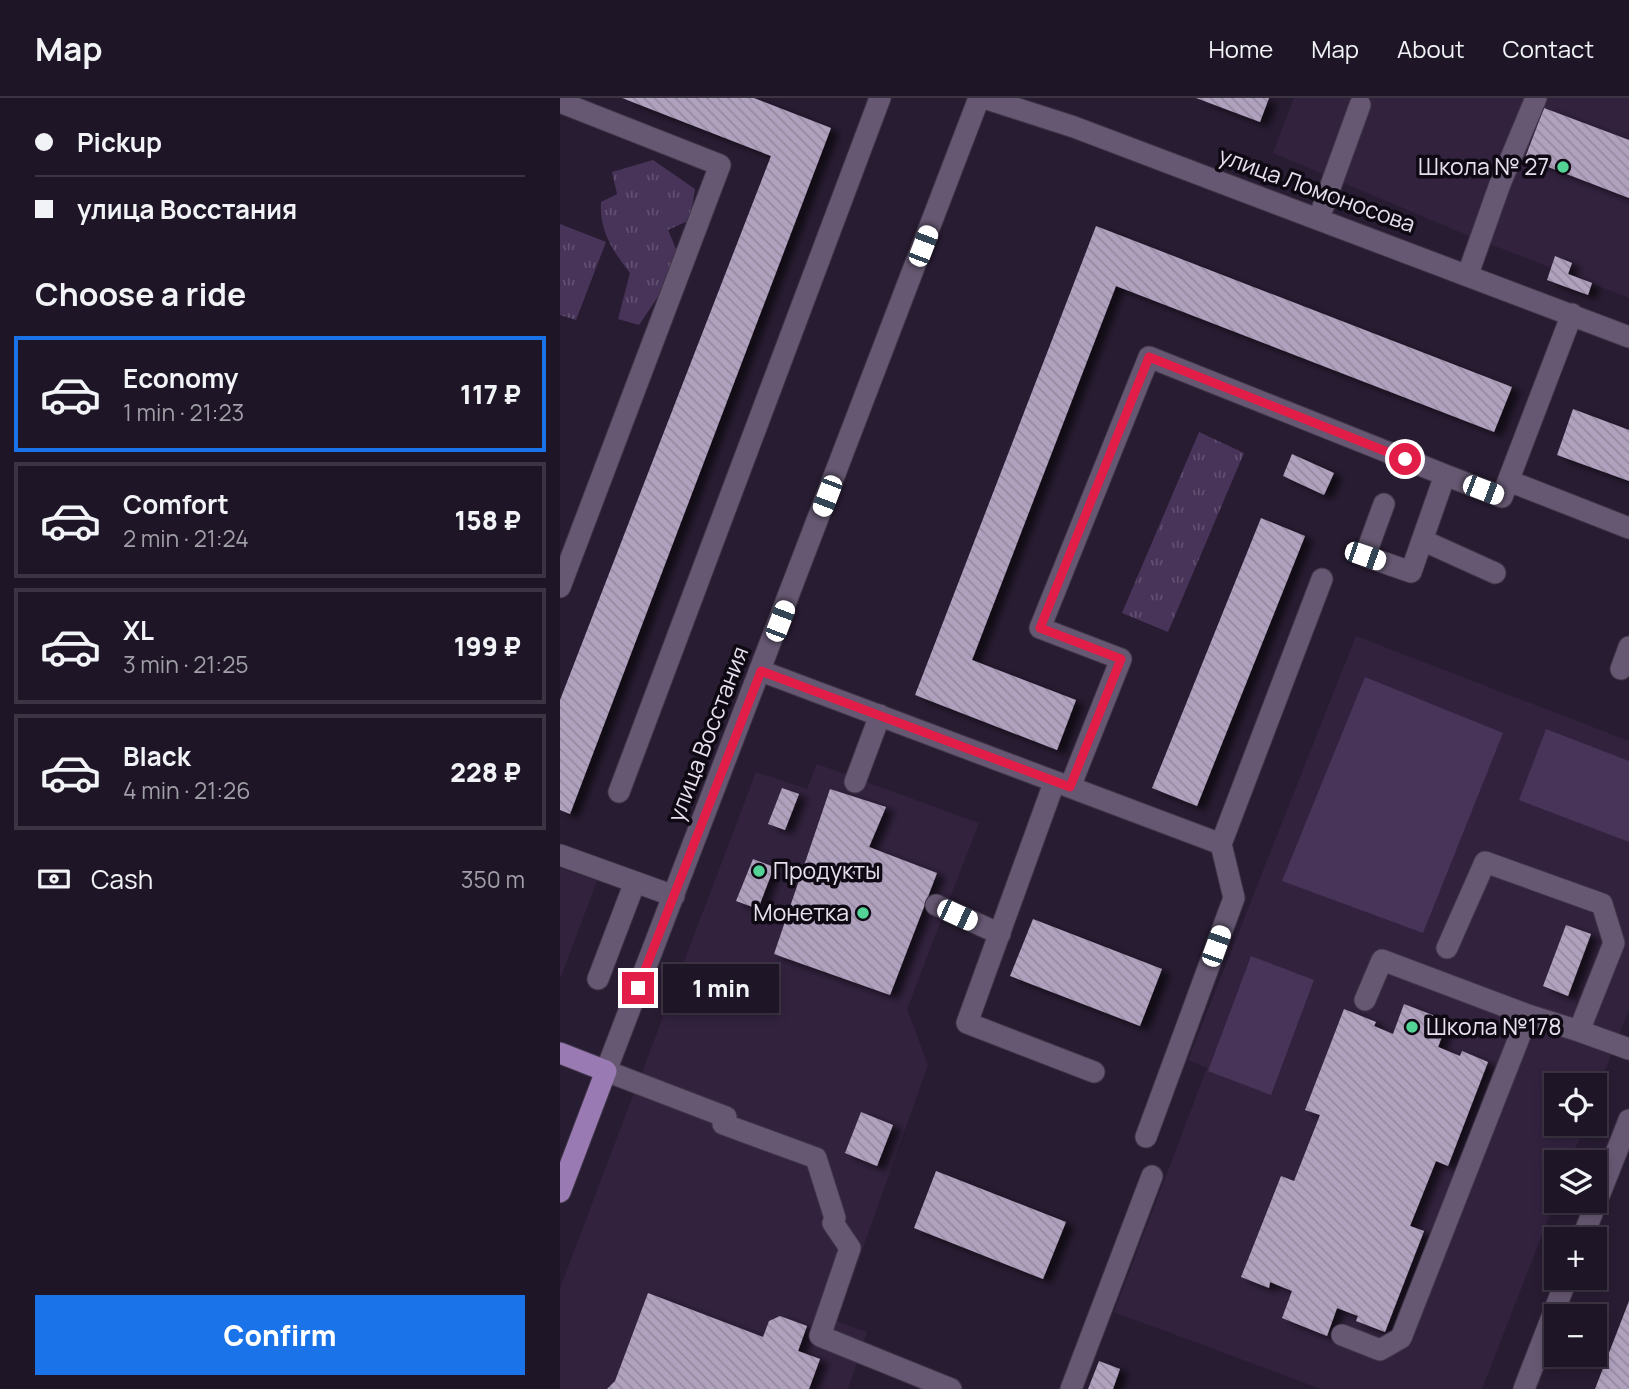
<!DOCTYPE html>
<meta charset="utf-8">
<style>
:root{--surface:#1e1526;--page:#261e2e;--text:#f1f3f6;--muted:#a19fa7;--line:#3c3443;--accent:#1a73e8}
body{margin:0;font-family:Manrope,sans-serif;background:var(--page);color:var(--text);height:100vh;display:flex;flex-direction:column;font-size:26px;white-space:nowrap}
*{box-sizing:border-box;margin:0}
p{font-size:23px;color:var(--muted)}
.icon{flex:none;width:38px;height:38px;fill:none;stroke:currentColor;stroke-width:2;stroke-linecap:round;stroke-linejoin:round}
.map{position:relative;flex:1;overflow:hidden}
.drawer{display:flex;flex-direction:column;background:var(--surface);width:560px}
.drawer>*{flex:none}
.banner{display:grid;align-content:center;height:154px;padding:0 35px;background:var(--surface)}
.fabs{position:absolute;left:984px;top:975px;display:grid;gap:14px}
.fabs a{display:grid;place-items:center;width:63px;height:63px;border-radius:0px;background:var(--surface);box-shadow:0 4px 10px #0003,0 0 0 2px var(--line);font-size:35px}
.end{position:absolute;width:32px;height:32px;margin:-16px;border:9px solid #e11d48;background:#fff;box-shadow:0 0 0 4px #fff}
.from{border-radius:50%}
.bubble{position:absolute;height:49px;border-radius:0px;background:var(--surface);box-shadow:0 4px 10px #0003,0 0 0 2px var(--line);font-size:23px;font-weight:800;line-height:49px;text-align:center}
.car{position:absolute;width:21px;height:42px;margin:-21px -10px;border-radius:9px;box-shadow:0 0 5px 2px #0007;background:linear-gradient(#fff 24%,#345 0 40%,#fff 0 76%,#345 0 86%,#fff 0)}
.banner b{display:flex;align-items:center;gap:24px;height:66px;font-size:26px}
.banner b+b{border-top:2px solid var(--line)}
.banner i{width:18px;height:18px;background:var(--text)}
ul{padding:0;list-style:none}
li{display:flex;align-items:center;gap:21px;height:116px;margin:0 14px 10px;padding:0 21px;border:4px solid var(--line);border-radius:0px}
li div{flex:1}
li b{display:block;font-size:26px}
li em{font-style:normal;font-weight:800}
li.current{border-color:var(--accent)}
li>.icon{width:63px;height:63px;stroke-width:1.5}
h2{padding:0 35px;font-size:32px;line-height:84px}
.pay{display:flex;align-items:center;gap:18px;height:77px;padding:0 35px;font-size:26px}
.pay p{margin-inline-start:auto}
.cta{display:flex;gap:14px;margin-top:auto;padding:14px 35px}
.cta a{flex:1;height:80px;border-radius:0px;background:var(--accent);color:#fff;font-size:28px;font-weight:800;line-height:80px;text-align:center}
header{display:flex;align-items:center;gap:42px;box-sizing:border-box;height:98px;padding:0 35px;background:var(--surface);border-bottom:2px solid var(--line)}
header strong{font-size:33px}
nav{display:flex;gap:38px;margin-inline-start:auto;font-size:24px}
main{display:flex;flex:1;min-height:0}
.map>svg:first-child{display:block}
</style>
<header>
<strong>Map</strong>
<nav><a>Home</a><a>Map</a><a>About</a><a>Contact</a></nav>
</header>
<main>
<section class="drawer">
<div class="banner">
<b><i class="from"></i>Pickup</b>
<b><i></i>улица Восстания</b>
</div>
<h2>Choose a ride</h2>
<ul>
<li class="current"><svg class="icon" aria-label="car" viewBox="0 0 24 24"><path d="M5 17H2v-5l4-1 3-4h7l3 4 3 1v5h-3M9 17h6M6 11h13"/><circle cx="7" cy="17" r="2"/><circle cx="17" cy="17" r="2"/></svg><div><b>Economy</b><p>1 min · 21:23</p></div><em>117 ₽</em></li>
<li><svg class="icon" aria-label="car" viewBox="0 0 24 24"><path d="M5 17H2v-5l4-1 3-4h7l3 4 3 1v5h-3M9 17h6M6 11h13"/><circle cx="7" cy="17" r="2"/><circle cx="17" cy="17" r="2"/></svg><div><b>Comfort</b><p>2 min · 21:24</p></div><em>158 ₽</em></li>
<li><svg class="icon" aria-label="car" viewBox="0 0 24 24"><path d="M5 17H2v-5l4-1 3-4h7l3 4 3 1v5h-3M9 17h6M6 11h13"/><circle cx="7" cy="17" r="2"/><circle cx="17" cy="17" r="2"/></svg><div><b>XL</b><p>3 min · 21:25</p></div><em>199 ₽</em></li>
<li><svg class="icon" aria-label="car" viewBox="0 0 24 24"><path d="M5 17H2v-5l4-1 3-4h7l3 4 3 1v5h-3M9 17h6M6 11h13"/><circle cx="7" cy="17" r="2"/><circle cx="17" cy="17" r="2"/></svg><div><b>Black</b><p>4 min · 21:26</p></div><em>228 ₽</em></li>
</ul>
<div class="pay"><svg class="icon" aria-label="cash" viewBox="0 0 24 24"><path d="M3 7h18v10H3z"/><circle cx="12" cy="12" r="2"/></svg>Cash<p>350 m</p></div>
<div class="cta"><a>Confirm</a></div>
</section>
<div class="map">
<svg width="1069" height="1291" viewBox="0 0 1069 1291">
<defs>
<pattern id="park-tufts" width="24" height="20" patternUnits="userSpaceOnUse" patternTransform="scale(1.75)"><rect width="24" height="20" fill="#483359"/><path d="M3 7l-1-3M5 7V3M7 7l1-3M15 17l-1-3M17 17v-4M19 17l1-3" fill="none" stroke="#625071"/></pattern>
<pattern id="building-back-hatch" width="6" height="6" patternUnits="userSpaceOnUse" patternTransform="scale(1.75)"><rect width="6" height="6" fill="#b0a1be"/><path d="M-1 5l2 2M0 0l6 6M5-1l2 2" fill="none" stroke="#958aa0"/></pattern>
<filter id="shadow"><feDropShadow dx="8" dy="4.5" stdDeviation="3.5" flood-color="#0009"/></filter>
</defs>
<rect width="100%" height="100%" fill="#281c32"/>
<path fill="#32223e" d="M734,0h335v200l-160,-62 -196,-83z
M796,538l273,105v268l-35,90v-14h-38v39h29l-15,38h-14v37l-74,190h-161l-207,-77 93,-244 -19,-8z
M257,666l162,59 -72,186 21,56 -91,256 30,11 -19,57h-288v-101l196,-516 51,17z
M0,770l37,13 -37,98z"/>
<path fill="url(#park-tufts)" d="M93,62l42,29 -5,31 -22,10 11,26 -11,26 -29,43 -21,-6 12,-46c-17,-22 -31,-42 -29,-71l16,-8 -5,-22z
M0,126l46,18 -30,78 -16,-5z
M639,334l45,21 -76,179 -46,-19z"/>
<path fill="#483359" d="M805,579l138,56 -80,200 -141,-52z
M986,631l83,32v81l-110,-42z
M691,858l63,24 -43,115 -63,-24z"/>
<path fill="url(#building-back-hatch)" filter="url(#shadow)" d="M62,0h132l77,30 -261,686 -10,-4v-110l211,-544z
M636,0h73l-9,24z
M984,10l85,32v58l-104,-40z
M536,128l416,161 -18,45 -378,-146 -144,374 104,40 -19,50 -142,-55z
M995,158l17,7 -4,11 24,9 -4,12 -41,-15z
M1013,311l56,21v51l-72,-26z
M732,356l42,19 -10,22 -41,-19z
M701,420l44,18 -108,270 -45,-18z
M222,690l17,6 -14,36 -17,-6z
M270,691l56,18 -17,40 68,26 -47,122 -116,-41z
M193,761l21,8 -16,42 -22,-8z
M473,821l129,50 -22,57 -130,-50z
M1006,827l25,9 -23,62 -25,-10z
M844,906l44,17 -10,26 22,9 2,-5 26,11 -40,104 -12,-5 -26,65 14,5 -39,101 -29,-11 2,-5 -21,-8 -10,28 -45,-18 10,-27 -22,-9 -1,6 -28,-11 40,-101 13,5 26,-66 -15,-5 39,-101 32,13 -2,4 19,8z
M301,1014l32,13 -16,41 -32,-13z
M376,1073l130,51 -23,57 -129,-51z
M88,1195l115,44 6,-16 11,-5 27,10 -9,25 22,8 -11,30h-202l8,-8z
M1069,1203v88h-34z
M539,1263l21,8 -7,20h-25z"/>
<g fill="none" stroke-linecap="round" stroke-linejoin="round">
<defs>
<path id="minor" d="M424,0l90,29 555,210
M759,120l41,-113
M908,176l32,-90 36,-86
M949,383l120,47
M824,406l-19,52 46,16 34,-97 57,22 70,-183
M862,442l73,33
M0,489l160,-422 -155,-61
M1061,571l8,-22
M201,573l460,173 101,-265
M295,684l25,-67
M494,685l-87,240 127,49
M510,689l51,-128 -81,-31 109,-271 296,118
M59,694l261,-694
M0,757l114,41
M376,807l64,29
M887,850l38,-86 117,42 12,39 -35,88 50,18
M38,881l37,-97
M805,902l17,-40 146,55 51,16
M586,1039l88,-239 -13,-54
M1022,1141l47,-119
M782,1237l38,15 21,-12 127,-323
M391,1291l-131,-53 30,-88 -17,-25 2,-5 -19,-60 -93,-34 3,-7 -120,-46 373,-973
M511,1291l81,-213
M964,1291l43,-111"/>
<path id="major" d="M0,955l46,18 -46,121"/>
</defs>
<use href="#minor" stroke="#403648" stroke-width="23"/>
<use href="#major" stroke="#403648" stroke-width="23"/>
<use href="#minor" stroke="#665872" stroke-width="21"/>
<use href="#major" stroke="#9a7ab3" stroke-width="21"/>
</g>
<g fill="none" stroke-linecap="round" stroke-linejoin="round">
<path stroke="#e11d48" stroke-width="9" d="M78,890l123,-317 309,116 51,-128 -81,-31 109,-271 256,102"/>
</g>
<g fill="#53d396" stroke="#0e0913" stroke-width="2.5">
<circle cx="1003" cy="69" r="7"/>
<circle cx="199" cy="773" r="7"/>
<circle cx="303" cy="815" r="7"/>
<circle cx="852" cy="929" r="7"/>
</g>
<g text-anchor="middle" stroke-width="7" stroke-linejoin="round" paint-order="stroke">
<g font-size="23" fill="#e7dfee" stroke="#0e0913" text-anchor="end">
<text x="989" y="77">Школа № 27</text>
<text x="213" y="781" text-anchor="start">Продукты</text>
<text x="289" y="823">Монетка</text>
<text x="866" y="937" text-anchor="start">Школа №178</text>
</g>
<g font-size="23" fill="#e7dfee" stroke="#0e0913">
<text transform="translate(757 92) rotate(20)" y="8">улица Ломоносова</text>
<text transform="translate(148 636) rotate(-69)" y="8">улица Восстания</text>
</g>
</g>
</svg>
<div class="fabs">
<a><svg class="icon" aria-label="locate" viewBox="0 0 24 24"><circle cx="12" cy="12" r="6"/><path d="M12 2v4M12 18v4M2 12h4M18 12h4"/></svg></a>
<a><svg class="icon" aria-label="layers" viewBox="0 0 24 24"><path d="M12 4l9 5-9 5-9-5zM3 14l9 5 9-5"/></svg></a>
<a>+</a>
<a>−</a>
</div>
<i class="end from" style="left:845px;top:361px"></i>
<i class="end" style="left:78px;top:890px"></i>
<div class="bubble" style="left:103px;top:866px;width:116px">1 min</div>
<i class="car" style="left:363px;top:148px;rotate:21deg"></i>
<i class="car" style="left:923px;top:392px;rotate:111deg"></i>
<i class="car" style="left:267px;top:398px;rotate:201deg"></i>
<i class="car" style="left:805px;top:458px;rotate:109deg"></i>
<i class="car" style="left:220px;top:523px;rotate:21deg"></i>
<i class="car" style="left:397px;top:817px;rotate:115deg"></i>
<i class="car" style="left:656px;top:848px;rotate:20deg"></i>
</div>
</main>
